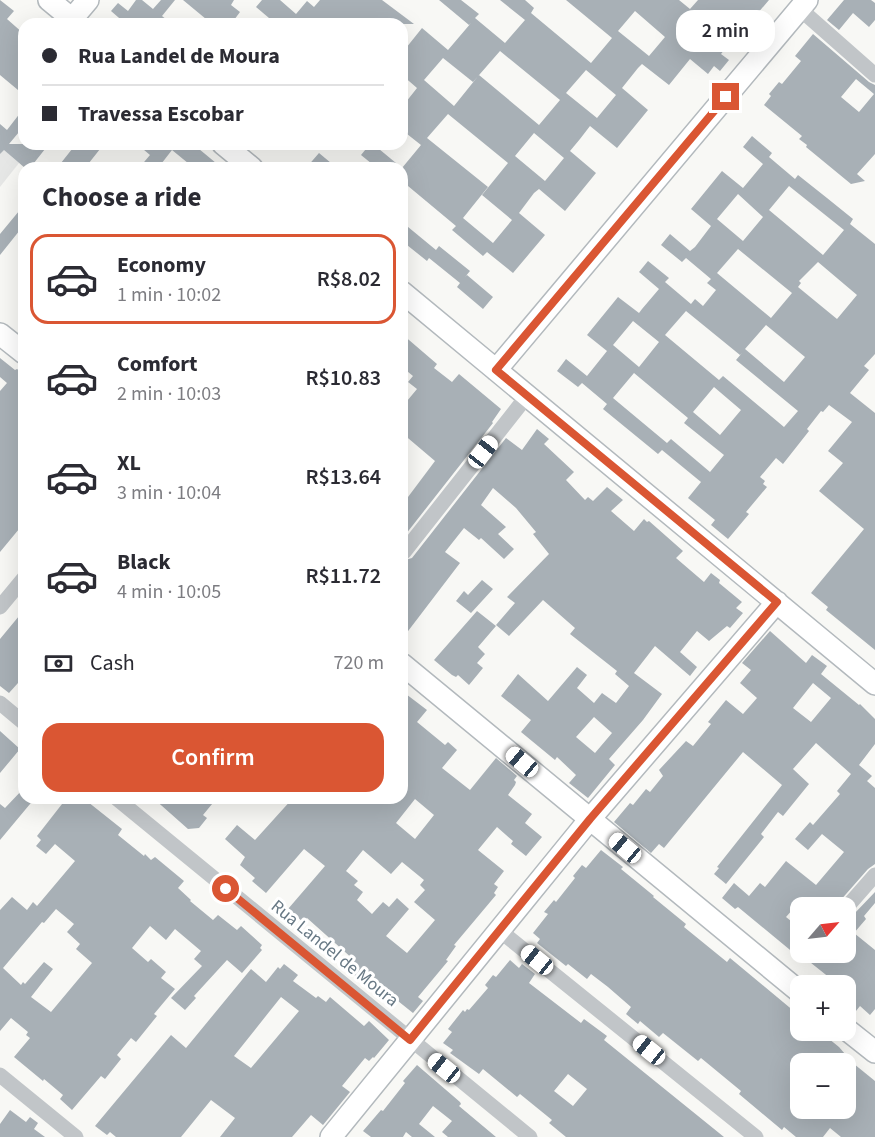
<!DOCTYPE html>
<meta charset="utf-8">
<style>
:root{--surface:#fff;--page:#f7f7f7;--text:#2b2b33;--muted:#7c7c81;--line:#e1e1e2;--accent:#da5633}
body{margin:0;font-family:"Source Sans 3",sans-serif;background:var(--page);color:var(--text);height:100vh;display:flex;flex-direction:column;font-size:22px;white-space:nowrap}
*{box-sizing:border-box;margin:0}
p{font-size:20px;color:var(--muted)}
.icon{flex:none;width:33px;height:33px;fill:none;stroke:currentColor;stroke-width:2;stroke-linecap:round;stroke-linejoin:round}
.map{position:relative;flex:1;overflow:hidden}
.sheet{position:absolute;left:18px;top:162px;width:390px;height:642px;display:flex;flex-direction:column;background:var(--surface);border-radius:18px;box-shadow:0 6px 24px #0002}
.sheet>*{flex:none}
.guide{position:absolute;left:18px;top:18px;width:390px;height:132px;border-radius:18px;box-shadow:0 6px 24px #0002;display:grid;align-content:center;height:132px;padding:0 24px;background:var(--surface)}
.needle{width:39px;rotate:62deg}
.buttons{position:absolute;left:790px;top:897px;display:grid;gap:12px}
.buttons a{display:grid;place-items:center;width:66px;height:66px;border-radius:12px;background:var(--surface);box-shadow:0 6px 24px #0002;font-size:30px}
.end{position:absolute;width:27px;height:27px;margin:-14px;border:8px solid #da5633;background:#fff;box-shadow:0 0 0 3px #fff}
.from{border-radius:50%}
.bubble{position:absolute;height:42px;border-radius:18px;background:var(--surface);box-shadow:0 6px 24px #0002;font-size:20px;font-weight:600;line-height:42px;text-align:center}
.car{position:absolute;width:18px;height:36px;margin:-18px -9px;border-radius:8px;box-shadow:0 0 4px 2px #0007;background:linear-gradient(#fff 24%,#345 0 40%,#fff 0 76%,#345 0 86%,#fff 0)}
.guide b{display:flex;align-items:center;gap:21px;height:57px;font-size:22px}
.guide b+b{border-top:2px solid var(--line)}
.guide i{width:15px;height:15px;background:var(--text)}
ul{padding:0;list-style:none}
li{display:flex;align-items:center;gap:18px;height:90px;margin:0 12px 9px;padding:0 12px;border:3px solid transparent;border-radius:18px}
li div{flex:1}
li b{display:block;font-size:22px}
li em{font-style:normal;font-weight:600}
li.current{border-color:var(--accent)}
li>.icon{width:54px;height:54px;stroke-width:1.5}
h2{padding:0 24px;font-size:27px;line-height:72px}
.pay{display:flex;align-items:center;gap:15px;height:66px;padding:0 24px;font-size:22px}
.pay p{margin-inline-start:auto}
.primary-button{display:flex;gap:12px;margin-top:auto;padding:12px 24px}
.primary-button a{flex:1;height:69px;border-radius:18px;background:var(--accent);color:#fff;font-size:24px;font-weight:600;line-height:69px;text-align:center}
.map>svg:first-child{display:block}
</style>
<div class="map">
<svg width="875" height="1137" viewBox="0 0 875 1137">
<rect width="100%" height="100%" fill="#f8f8f5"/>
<path fill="#e6e7e6" d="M1,147l18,16 -19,24v-39z"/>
<path fill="#a8b0b6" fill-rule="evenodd" d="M0,0l14,11 -7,8 17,15v61l-24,-20z
M136,0h6l11,9 8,-9h14l-13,16 10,8h-46l-15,-13 7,-8 10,8z
M183,0h51l-3,5 9,7 -9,12h-19z
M262,0h18l16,14 11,-13 7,6 6,-7h62l32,24h-150l5,-6 -13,-11z
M439,0h22l18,14 -4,4 30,25 20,-23 -25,-20h25l9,8 -3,5 60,50 21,-25 -46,-38h113l11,9 8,-9h71l-18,21 -2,-2 -28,35 8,6 -9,11 -6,-5 -6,8 -18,-15 -21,26 -27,-21 -4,4 -16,20 26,22 -31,38 -27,-22 -10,13 -10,12 26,22 -31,38 -26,-22 -5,4 -15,20 26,22 -32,38 -26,-21 -4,4 -31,-26 4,-4 -54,-45v-13h-25l-16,-13 9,-11h3l29,24 19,-23 -19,-15v-23l15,-19 -15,-13v-22l20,-25 26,22 23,-27 -2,2zM635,11l30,26 -16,19 -31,-25zM500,51l60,49 -21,25 -60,-50 -25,31 -30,-26 19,-22 30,24zM586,70l30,25 -19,23 -31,-25zM448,114l60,49 -26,32 30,25 -19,23 -30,-25 25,-31 -61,-49zM534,133l30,25 -19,23 -30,-25z
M844,0h27l4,3v17l-6,7 -16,-14 -14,17 -12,-10z
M813,34l56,48 6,3v69l-18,20 8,7 -14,3 -45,-37 1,-2 -8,-6 3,-3 -38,-31 7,-9 -2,-2 10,-12 3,2 19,-23 -6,-5zM856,79l18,15 -15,18 -18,-15z
M24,108v18l-15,18h40l-19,24h-5l-21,-18 -4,4v-30l7,6z
M752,136l20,17 -3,4 26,22 3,-4 29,23 26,21 -3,5 25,20v110l-11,12 5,4 -19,23 25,20v237l-49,-40 2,-3 -17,-14 53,-64 -45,-38 24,-28 -15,-12 24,-29 -23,-17 -6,7 -2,-1 -14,18 2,2 -26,33 -7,-6 -16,19 5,4 -2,3 4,3 -21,25 3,2 -21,25 -17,-14 4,-5 -27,-22 13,-16 -39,-32 -4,4 -55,-45 4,-5 -25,-21 -4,4 -21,-16 9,-12 21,17 20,-25 -20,-16 31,-38 21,16 3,-4 17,-20 -20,-17 9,-11 21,17 -4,4 26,22 4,-5 8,7 13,-16 -9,-7 4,-4 -25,-21 -4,4 -21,-17 9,-11 20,17 5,-4 16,-21 -20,-17 31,-38 21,17 20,-24 -20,-17zM789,186l55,44 -21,25 -54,-45zM738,194l25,23 -20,24 -26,-22zM738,249l54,44 -21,25 -54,-45zM818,262l39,33 -20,24 -39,-32 3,-4 -2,-2zM686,311l54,44 2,-2 -6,7 62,51 -14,16 -61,-51 -4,4 -54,-45zM633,321l26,21 -20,25 -26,-22zM766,325l39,32 -21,25 -39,-33zM634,373l54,45 -4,5 40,32 -14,17 -39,-33 -4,4 -54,-45zM714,387l27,23 -21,25 -27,-23z
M76,144h28l-19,24h-28z
M137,144h56l29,24h-28l-22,-18 -14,18h-19l11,-13z
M319,153l18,15h-31z
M24,205v20l-24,30v-21z
M402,222l34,28 3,-4 31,25 -5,6 2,-2 26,22 -10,12 -26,-22 3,-4 -31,-25 -2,3 -25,-20z
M402,334l35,30 -3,4 18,14 7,-8 42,35 -9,13 1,1 -91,116v-34l33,-44 -33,-28v-26l15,-18 -9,-7 5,-6 -11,-9z
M0,358l15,12 2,-1 7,5v149l-24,29v-161l7,-8 -7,-6z
M537,429l12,10 -5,5 30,28 -8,8 19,20 3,-3 5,4 14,-14 16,13 -12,11 23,20 10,-12 3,3 2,-1 34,30 -7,7 28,24 7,-9 9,7 -1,3 23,19 -6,6 7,5 -13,15 -3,-2 -18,15 -12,-10 -17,21 17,15 -7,9 -35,-30 -21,27 28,21 -19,26 -34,39 6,6 -27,33 -19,-15 7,-8 -19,-18 -2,3 -34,-28 10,-12 -30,-24 17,-22 30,27 29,-34 10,8 -10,13 17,15 8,-10 14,10 13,-17 -14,-12 2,-3 -47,-37 5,-6 -32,-28 -34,36 -13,-11 19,-22 -8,-6 42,-43 -16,-20 3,-2 -20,-24 -23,-20 -12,17 25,22 -8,7 16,15 -10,10 -23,-21 -2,2 -15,-12 -19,24 15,11 -58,76v-78l10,-3 94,-120 16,12zM594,717l18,16 -17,20 -19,-16z
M482,580l11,9 -22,24 -15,-12 8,-10 4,4z
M24,610v78l-6,-5 -9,10 -9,-7v-47z
M477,611l19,15 -18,21 7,7 -8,9 6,5 -14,17 -11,-10 -2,2 -4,-2 -18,-15z
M770,631l36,32 6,-8 15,11 -6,8 38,31 1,-1 15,15v25l-16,21 13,11 -5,5 8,7v76l-7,5 -29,33 -3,6h-25l-10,-8 -15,17 15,12v23h45v-34l7,-3 22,-23v11l-11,13 2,3 -12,14 21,17v59l-5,6 -10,-9 -4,5 -10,-9v-16h-6l-39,-31v4l-63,-52 -3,2 -13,-11 12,-15 15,13 11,-13 5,4 21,-26 30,24 28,-33 -22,-18 -14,16 -13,-11 15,-17 3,3 27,-31 -3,-3 14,-17 -35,-31 -23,26 16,15 -26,32 -5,-4 -17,22 3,3 -38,47 -12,-10 5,-6 -2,-1 65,-82 -39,-33 -79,96 -5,-4 -8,9 -37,-31 16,-19 3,2 13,-16 4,3 13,-16 -4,-6 27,-29 7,5 18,-22 -3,-2 18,-22 17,14 14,-16 -17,-15 11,-13 -9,-7zM813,683l18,15 -20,24 -18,-14z
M402,691l25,19 -10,12 28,23 3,-3 9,8 -15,18 28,22 26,-32 21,18 -3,4 2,2 -1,3 -7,10 24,19 -7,9 17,14 -16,19 -15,-12 2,-3 -16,-14 -19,23 26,21 -10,13 4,3 -4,6 2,2 -42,50 2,1 -10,14 2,1 -30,36 5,4 -10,12 -15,-12 -6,7 -45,-39 7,-9 -47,-42 -4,4 -15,-13 37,-43 -21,-17 -38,44 -14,-12 3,-3 -15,-13 5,-8 -20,-18 12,-14 18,15 38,-42h109zM415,799l19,16 -19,24 -19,-16zM363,850l28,24 11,-12 22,18 -4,5 5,5 -11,12 21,18 -28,33 -21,-17 23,-27 -12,-11 -8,9 -6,-5 -11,12 -15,-14 6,-8 -9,-7 4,-4 -12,-10z
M0,731l20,18 -20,24z
M24,788v10h11l-35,42v-36l5,4z
M54,798h29l39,31 -4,6 26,21 1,-2 6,6 4,-3 29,24 -6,7 13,12 -1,1 23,19 5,-5 19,15 4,-4 21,19 -2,3 2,2 -20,23 -15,-13 -33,36 2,2 -11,12 -14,-12 31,-32 -8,-7 7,-8 -26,-22 -9,11 -16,-14 -18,22 16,14 3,-3 15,13 -5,6 14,11 -21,25 3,2 -21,26 -5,-4 -14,17 4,4 -16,20 -4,-3 -29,34 -12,-11 3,-4 -19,-16 -1,2 -29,-24 16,-19 -4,-3 2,-3 -17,-14 -11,13v-121l12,-13 15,13 6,-8 4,4 38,-45 -20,-17 -9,10 -10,-8 5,-6 -4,-4 25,-32zM56,909l18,15 -7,8 13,12 -4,5 16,14 -41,49 -20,-15 22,-28 -9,-7 -19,22 -2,-2 -2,3 -18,-17 39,-46 2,1z
M153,798h64l-14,17 4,3 -8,10 -11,1z
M601,850l22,17 -2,2 33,27 -1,1 33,27 -2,3 43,35 3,-4 71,59v13h17l21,17 6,7 -2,1 32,26v56h-34l-11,-9 -7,9h-27l-12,-10 -2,3 -43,-36 2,-3 -40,-33 -3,3 -35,-28 -4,4 -19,-16 -2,3 -12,-10 5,-7 -23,-20 -17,-13 -4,5 -19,-15 -2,2 -29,-23 3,-4 -7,-6 15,-19 -4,-2 10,-12 2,2 19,-24 -2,-2 9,-11 4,3zM801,1064h45v44h-45z
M510,960l9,8 3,-4 13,10 -6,9 52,40 3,-4 23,17 -3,4 120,97h-158l-17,-14 3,-3 -32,-26 -3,3 -34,-28 -4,5 -29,-21 3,-3 -10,-7 9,-11 -4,-3 15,-19 2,2 2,-3 2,1 19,-22 -3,-3 8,-10 3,2zM568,1074l19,15 -14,17 -19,-15z
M284,964l14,11 -5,6 23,17 2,-2 8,6 4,-5 34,29 5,-5 20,19 -15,18 -1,-1 -4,4 -4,-3 -23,28 8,6 -27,33 -12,-10 -19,22h-72l15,-19 -24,-18 -30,37h-65l-6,-5 -3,3 -12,-9 76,-91 15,13 65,-79 15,13 12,-15 2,2zM281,997l18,14 -48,57 -17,-12z
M417,1065l43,37 1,2 -2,2 37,31h-48l-6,-5 10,-11 -19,-15 -14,18 16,13h-23l-6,-5 -3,5h-32l-8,-6 18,-21 2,1 22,-28 -2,-2z
M10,1110l16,12 4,-5 8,6 -4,6 11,8h-45v-13z"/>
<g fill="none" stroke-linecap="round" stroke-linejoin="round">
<defs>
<path id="secondary" d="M49,0l29,24
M72,19l16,-19
M223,144l29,24
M402,292l473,392
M0,334l24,19
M496,370l311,-370
M402,664l399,329
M846,1029l29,23
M331,1137l259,-318 187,-217"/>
</defs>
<use href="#secondary" stroke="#b3b9bd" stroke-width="24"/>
<path stroke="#c1c5c8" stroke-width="15" d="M800,9l75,66
M404,552l123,-156
M0,607l24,-29
M0,703l24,20
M116,798l414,339
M846,908l29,-33
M499,930l257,207
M0,1075l76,62"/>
<use href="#secondary" stroke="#fff" stroke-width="21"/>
</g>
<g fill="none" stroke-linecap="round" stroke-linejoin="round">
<path stroke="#da5633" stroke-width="8" d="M226,889l184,151 180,-221 187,-217 -281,-232 230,-273"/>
</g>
<g text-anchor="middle" stroke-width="6" stroke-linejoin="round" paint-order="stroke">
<g font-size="18" fill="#687985" stroke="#fff">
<text transform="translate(335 953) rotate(39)" y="6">Rua Landel de Moura</text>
</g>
</g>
</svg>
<div class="buttons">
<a><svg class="needle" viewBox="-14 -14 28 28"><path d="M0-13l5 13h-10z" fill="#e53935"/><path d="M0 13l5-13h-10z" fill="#7c7c81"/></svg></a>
<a>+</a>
<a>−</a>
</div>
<i class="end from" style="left:226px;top:889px"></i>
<i class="end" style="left:726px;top:97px"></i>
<div class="bubble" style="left:676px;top:10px;width:99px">2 min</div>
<i class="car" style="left:483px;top:452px;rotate:38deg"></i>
<i class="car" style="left:522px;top:762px;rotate:310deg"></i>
<i class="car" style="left:625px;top:848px;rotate:310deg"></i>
<i class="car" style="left:537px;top:960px;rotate:309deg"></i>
<i class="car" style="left:649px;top:1050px;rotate:309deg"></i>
<i class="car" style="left:444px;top:1068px;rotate:309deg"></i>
<div class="guide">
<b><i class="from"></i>Rua Landel de Moura</b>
<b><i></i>Travessa Escobar</b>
</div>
<section class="sheet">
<h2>Choose a ride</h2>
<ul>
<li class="current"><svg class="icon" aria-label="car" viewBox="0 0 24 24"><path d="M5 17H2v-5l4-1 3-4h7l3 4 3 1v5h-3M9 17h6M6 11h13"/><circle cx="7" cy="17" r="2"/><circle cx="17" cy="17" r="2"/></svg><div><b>Economy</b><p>1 min · 10:02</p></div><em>R$8.02</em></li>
<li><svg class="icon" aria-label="car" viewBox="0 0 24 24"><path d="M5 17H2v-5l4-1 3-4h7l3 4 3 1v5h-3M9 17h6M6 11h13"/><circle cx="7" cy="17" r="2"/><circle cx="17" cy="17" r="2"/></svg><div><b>Comfort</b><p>2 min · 10:03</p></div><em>R$10.83</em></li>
<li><svg class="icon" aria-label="car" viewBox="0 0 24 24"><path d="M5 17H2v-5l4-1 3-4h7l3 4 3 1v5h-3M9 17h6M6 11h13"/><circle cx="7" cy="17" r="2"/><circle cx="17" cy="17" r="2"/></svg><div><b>XL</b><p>3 min · 10:04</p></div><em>R$13.64</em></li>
<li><svg class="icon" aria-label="car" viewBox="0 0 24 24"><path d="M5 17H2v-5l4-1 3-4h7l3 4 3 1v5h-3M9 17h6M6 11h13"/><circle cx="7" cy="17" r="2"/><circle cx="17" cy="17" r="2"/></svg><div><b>Black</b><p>4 min · 10:05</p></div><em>R$11.72</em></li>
</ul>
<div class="pay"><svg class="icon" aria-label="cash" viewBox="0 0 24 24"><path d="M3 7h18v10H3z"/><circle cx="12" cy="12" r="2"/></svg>Cash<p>720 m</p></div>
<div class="primary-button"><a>Confirm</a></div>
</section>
</div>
